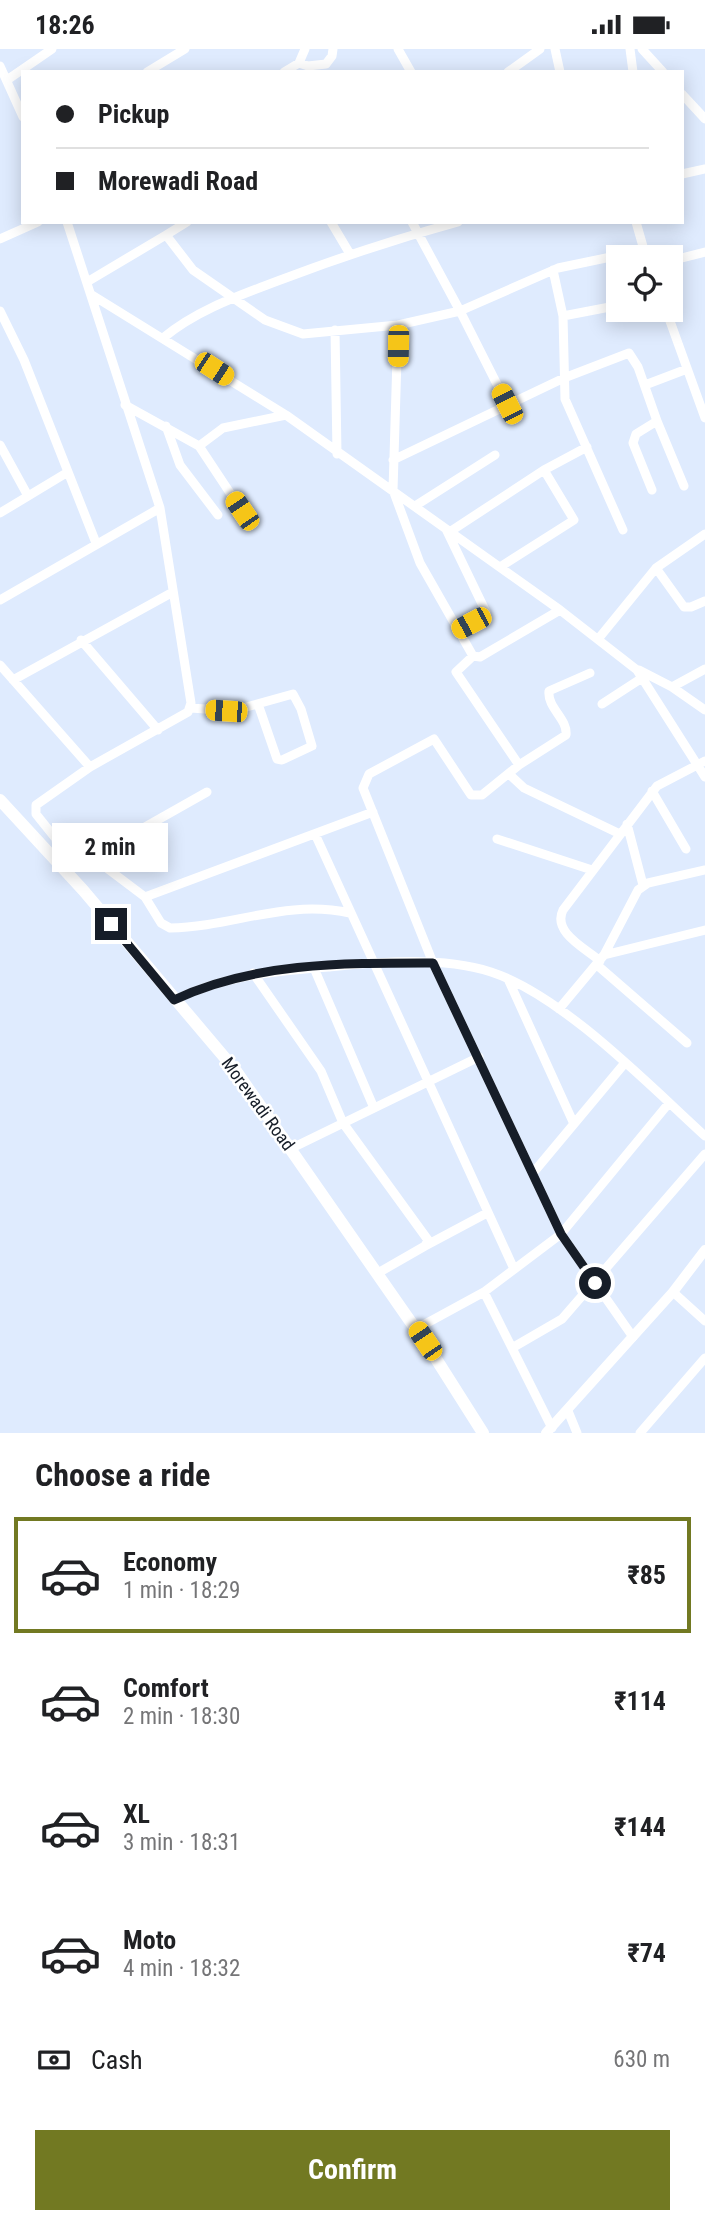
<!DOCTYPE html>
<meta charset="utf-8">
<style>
:root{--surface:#fff;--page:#f6f6f6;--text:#202124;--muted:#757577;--line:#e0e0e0;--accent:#727922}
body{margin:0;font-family:"Roboto Condensed",sans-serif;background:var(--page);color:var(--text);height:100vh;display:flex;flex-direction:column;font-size:26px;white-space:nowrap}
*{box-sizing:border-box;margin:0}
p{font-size:23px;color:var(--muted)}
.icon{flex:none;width:38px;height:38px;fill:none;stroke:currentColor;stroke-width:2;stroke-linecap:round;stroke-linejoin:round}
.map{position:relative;height:1384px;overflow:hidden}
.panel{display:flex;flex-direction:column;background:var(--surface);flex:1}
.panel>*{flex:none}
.guide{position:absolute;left:21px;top:21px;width:663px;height:154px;border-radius:0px;box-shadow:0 4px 18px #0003;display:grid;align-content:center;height:154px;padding:0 35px;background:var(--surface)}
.tools{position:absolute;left:606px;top:196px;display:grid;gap:14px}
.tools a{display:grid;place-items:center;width:77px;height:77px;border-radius:0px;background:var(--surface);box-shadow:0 4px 18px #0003;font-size:35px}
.end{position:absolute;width:32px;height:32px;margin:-16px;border:9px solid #161d28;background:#fff;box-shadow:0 0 0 4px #fff}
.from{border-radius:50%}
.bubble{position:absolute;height:49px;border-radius:0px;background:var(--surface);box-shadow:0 4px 18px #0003;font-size:23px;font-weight:700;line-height:49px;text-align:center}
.car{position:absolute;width:21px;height:42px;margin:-21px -10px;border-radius:9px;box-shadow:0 0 5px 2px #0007;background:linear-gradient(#f5c518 24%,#345 0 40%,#f5c518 0 76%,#345 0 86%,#f5c518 0)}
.guide b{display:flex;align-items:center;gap:24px;height:66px;font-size:26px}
.guide b+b{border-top:2px solid var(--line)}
.guide i{width:18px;height:18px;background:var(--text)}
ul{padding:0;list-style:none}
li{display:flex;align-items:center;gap:21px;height:116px;margin:0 14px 10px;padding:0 21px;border:4px solid transparent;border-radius:0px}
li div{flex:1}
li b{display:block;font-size:26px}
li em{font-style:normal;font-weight:700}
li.selected{border-color:var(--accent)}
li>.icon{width:63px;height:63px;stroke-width:1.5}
h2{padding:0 35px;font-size:32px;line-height:84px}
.pay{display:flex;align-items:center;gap:18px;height:77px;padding:0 35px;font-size:26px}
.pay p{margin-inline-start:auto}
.cta{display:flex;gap:14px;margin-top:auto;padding:14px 35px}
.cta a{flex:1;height:80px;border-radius:0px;background:var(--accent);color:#fff;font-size:28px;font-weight:700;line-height:80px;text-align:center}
.status{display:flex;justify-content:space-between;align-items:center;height:49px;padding:0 35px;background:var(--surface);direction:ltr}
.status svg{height:19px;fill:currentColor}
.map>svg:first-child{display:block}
</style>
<div class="status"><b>18:26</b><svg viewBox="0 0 49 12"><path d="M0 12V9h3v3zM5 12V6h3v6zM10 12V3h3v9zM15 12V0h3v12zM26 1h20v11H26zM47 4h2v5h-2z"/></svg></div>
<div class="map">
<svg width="705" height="1384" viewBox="0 0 705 1384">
<rect width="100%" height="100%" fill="#dfebfe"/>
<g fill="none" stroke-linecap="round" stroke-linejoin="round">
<path stroke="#fff" stroke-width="9" d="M398,0l13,23
M555,0l5,23
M630,0l3,23
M642,0l21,23
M299,14l9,3 18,-2 6,-8 1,-7
M0,17l23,51
M147,23l38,-23
M284,23l15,-9 6,-14
M508,23l32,-23
M7,31l45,-31
M682,45l23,25
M682,125l23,-5
M331,173l19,32
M636,173l10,35
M166,186l21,-13
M0,190l38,-17
M670,212l35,-9
M553,221l10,46 52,-10
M87,233l79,-47 27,35 72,50 38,14 95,-9 62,-14 -48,-89
M92,246l194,120 274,195
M666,261l39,108
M0,262l24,49 72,183
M563,267l2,83 58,131
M398,276l-5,165 27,73 53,93 7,1 80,-47 77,60 68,107
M335,281l2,124
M163,289c35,-29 78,-43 120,-59 58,-22 116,-41 175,-57
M645,336l42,-16
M507,355l-47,-93 98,-43 86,-18
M125,356l74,41 43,65
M657,372l27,65
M166,377l14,39 38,50
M0,396l28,51
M199,397l24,-18 63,-13
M393,411l171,-82 65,-25 9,14 19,54 -21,13 -3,9 19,47
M544,421l43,-23
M415,457l80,-51
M0,464l68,-41
M446,480l40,83 -29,19
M451,482l93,-61 30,50 -74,47
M656,519l28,39h7l14,-6
M0,551l160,-92
M599,589l57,-70 49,-34
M81,591l77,90
M473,607l-17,16 63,93
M0,616l90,102
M639,621l33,17 33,23
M590,624l-41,18c-2,17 19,28 17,44l-47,30 -37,30h-11l-37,-56 -65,35 -6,14 70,175 128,271 72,103
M13,631l160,-88
M672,638l33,-18
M602,655l40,-26
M191,659l41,3 61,-17 8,15 11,37 -30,14 -5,-1 -19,-55
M509,725l15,14 96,46
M652,742l34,58
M627,775l16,61
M315,785l199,435
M56,790l1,9 9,-2 26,11 53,40 228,-85
M497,790l95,31
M66,797v-6l-10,-1 -20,-25v-9l54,-38 98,-55 3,-9 -31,-195 -93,-286
M92,808l115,-65
M145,848l16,26 9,5c63,-1 115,-29 180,-15
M604,906l101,-25
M600,912c-15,-13 -48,-29 -37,-51l94,-124 48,-25
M597,916l90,78
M314,919l60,140
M253,924l68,98 22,52 85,117 -3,6 -47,27
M508,930l66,145
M174,951c52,-25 97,-28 154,-33 53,-5 112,-11 163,5 71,23 158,113 214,164
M559,960l45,-54 34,-65 10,-7 57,-13
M290,1100l189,-92
M533,1124l91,-109
M425,1197l62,-33
M484,1243l68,136
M673,1243l32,29
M416,1280l68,-37 77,-58 108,-131
M512,1299l50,-29 143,-165
M568,1362l9,22
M640,1384l65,-75"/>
<path stroke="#fff" stroke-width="10" d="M546,1384l127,-141 32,-42"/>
<path stroke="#fff" stroke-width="12" d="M0,751l83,90 153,181 197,283 50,79"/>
</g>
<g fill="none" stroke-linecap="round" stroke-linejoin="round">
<path stroke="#161d28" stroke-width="9" d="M111,875l63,76c79,-38 173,-37 259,-37l128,271 34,49"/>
</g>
<g text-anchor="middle" stroke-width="5" stroke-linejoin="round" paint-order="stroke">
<g font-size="18" fill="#161d28" stroke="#fff">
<text transform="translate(258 1055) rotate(54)" y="6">Morewadi Road</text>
</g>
</g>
</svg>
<div class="tools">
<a><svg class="icon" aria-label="locate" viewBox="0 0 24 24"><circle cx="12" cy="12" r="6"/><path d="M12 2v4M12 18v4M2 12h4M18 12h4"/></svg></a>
</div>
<i class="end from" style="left:595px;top:1234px"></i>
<i class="end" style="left:111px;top:875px"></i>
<div class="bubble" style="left:52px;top:774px;width:116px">2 min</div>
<i class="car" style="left:398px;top:297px;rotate:181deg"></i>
<i class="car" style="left:214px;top:320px;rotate:123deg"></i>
<i class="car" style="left:507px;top:355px;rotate:333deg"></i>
<i class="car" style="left:242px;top:462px;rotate:326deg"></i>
<i class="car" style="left:471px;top:574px;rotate:242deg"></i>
<i class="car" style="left:226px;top:662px;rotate:274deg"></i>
<i class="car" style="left:425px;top:1292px;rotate:326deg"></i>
<div class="guide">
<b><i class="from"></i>Pickup</b>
<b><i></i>Morewadi Road</b>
</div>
</div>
<section class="panel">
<h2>Choose a ride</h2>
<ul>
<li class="selected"><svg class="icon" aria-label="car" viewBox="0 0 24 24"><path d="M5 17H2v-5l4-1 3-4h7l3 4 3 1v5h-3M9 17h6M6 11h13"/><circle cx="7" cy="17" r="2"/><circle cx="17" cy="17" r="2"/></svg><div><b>Economy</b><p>1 min · 18:29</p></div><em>₹85</em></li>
<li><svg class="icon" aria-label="car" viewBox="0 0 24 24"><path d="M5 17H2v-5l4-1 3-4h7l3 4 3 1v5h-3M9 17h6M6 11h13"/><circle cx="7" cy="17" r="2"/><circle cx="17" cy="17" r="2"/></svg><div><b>Comfort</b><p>2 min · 18:30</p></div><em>₹114</em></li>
<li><svg class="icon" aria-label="car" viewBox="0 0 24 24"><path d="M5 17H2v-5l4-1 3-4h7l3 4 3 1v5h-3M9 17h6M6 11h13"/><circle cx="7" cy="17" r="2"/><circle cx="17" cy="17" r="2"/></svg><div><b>XL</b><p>3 min · 18:31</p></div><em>₹144</em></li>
<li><svg class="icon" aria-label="car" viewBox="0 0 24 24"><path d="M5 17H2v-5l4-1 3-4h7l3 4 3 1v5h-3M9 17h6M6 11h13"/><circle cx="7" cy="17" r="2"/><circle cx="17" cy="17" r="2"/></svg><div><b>Moto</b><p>4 min · 18:32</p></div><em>₹74</em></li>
</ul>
<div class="pay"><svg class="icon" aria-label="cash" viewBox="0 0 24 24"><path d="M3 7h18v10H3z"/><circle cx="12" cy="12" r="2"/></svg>Cash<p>630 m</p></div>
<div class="cta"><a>Confirm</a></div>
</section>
